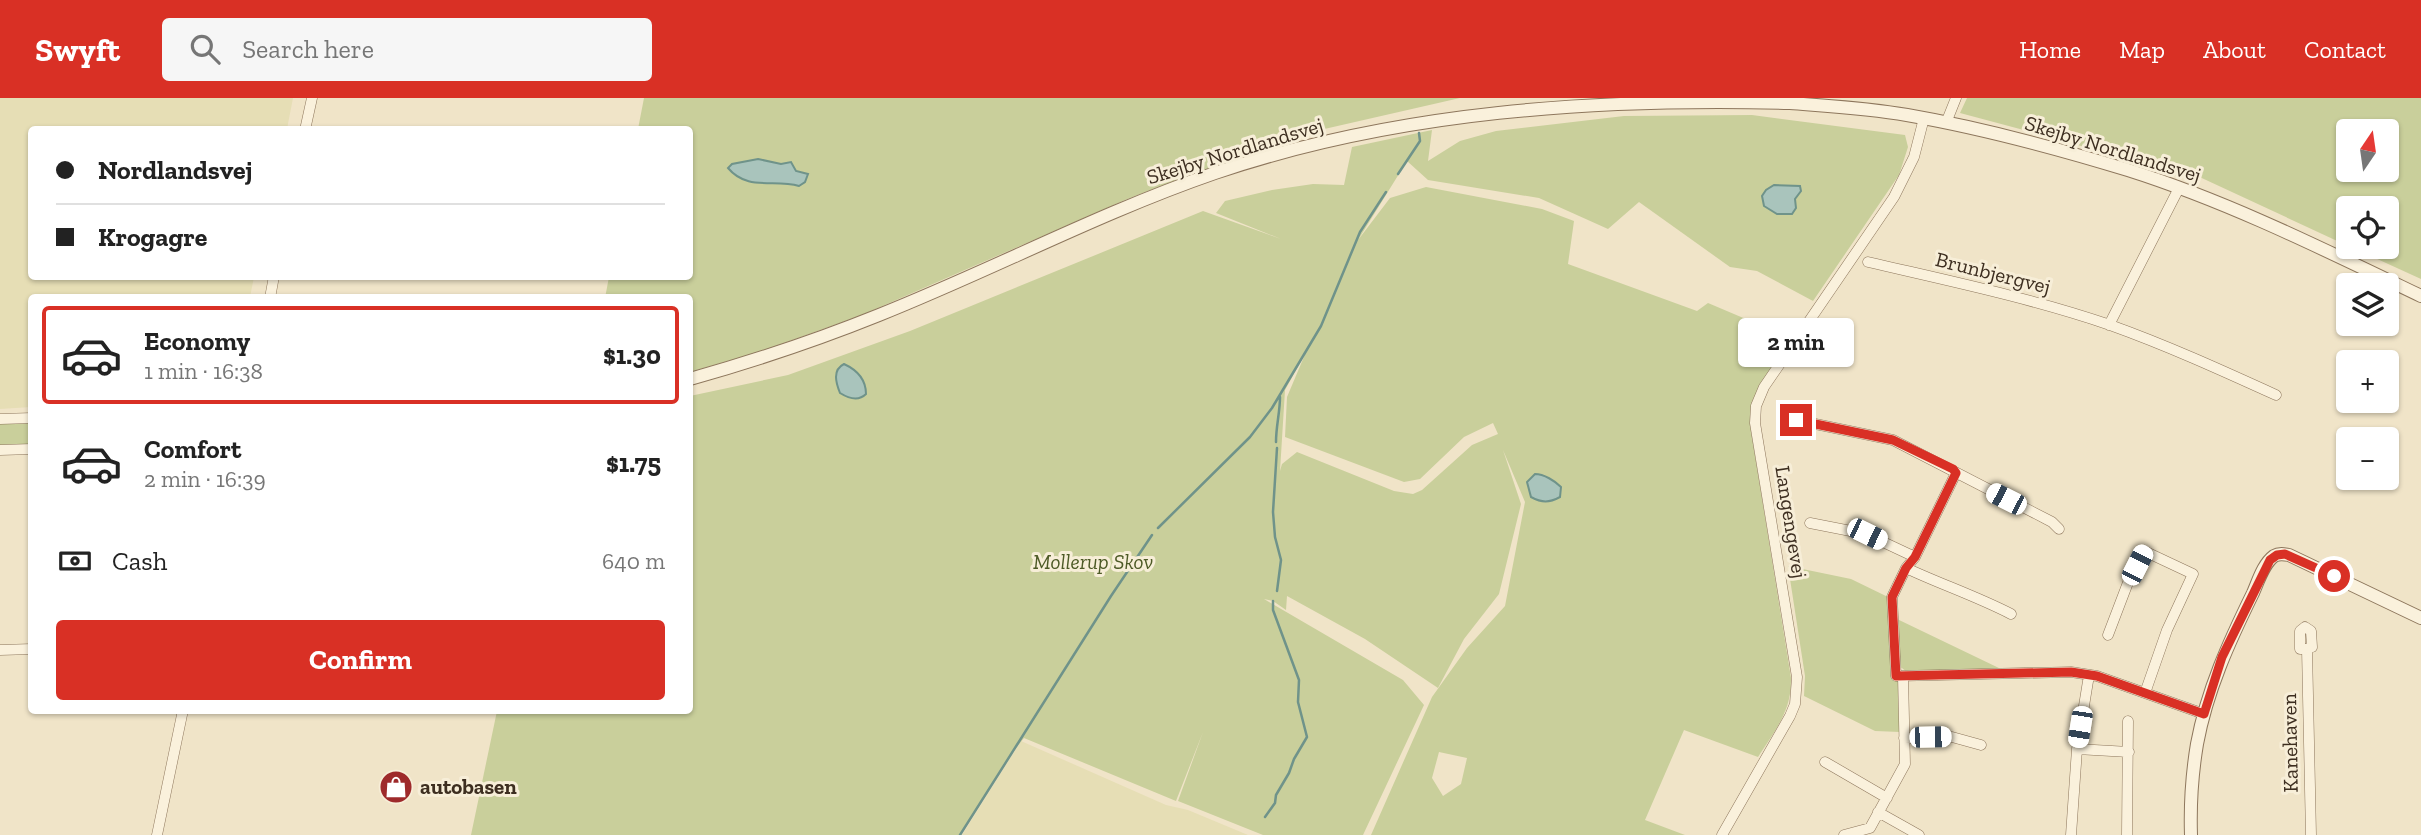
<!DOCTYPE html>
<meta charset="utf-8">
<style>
:root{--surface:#fff;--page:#f6f6f6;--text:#222;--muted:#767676;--line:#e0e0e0;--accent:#d93025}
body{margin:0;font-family:"Zilla Slab",serif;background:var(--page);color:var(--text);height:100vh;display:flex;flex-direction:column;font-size:26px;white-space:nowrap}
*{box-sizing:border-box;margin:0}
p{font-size:23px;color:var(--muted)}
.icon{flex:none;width:38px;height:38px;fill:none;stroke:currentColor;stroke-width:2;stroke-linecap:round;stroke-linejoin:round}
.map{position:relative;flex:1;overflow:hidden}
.drawer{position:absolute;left:28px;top:196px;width:665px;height:420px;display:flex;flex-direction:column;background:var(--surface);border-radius:7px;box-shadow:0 2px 5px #0004}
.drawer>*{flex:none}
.top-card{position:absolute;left:28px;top:28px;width:665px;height:154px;border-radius:7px;box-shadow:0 2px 5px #0004;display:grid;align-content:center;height:154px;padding:0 28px;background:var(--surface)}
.needle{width:46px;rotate:13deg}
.fabs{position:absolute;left:2336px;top:21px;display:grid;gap:14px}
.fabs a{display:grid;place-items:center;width:63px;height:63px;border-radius:7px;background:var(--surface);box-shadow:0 2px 5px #0004;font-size:35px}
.end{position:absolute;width:32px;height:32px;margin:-16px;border:9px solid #d93025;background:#fff;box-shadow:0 0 0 4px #fff}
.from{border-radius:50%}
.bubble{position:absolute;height:49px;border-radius:7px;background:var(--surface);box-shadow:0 2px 5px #0004;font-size:23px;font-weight:700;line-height:49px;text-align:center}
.car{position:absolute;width:21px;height:42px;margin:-21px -10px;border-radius:9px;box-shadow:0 0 5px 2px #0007;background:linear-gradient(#fff 24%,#345 0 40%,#fff 0 76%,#345 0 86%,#fff 0)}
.top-card b{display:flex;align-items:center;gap:24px;height:66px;font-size:26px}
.top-card b+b{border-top:2px solid var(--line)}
.top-card i{width:18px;height:18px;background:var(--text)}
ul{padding:12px 0 0;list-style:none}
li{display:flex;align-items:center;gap:21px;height:98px;margin:0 14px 10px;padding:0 14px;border:4px solid transparent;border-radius:7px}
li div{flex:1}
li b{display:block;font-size:26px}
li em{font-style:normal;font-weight:700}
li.current{border-color:var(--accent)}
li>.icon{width:63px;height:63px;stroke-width:1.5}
.pay{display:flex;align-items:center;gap:18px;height:77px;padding:0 28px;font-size:26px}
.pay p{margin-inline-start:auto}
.action{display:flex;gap:14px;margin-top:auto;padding:14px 28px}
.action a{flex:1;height:80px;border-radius:7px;background:var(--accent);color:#fff;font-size:28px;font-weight:700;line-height:80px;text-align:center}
header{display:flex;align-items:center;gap:42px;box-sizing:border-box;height:98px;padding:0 35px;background:var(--accent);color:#fff}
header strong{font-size:33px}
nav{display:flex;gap:38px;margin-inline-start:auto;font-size:24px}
.search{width:490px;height:63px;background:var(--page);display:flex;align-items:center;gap:18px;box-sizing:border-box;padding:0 24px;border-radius:7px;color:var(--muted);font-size:26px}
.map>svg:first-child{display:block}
</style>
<header>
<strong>Swyft</strong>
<div class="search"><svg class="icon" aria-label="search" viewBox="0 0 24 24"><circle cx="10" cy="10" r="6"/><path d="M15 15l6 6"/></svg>Search here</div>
<nav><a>Home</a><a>Map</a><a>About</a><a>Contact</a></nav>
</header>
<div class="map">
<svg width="2421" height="737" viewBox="0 0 2421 737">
<rect width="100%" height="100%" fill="#f0e4c8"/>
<path fill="#e6deb5" d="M0,0h293l-6,31 -255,1v146l222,1 -4,20 -218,1 -1,109 -31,2z
M1021,643l145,64 22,5 60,25h-286z"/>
<path fill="#c9cf9b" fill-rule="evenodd" d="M644,0h816l-175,40 -9,9 -82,26 -69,27 -263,115 -103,37 -69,20v-74h-85l4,-21 81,-1v-146l-52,-1z
M1967,0h454v181l-70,-32h36v-39h-39v38l-170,-79 5,11 -118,-37 -105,-28zM2348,33h39v39h-39z
M1752,17l153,20 3,12 -9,28 -86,126 -56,-30 -27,-4 -91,-65 -31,27 -69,-31 -111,-18 -21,-19 -49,79 32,-42 36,-11 116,22 32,12 -6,43 129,47 11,-8 80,34 -36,67 -1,26 40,248c1,33 -16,52 -33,79l-74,-27 -39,90 40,15h-314l61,-138 35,-49 38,-42 20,-104 -22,-52 18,54 -22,90 -35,45 -26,49 -73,-49 -78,-43 -1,14 -13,-9 -9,-2 139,81 21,25 -61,130h-100l-85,-34 25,-69 -27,69 -152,-63 -16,20 -47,77h-490l26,-124 193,-1v-314l98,-21 122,-44 293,-120 78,28 -65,-26 9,-12 47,-11 41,-6 31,1 8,-38 80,-17 -4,31 32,-20 36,-10 128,-15zM1306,254l-19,45 -2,40 119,45 16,-3 44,-42 29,-14 5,11 -26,11 -50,45 -9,4 -19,-3 -97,-39 -15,12 -2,7 5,-81zM1439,654l28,6 -6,26 -18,12 -11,-18z
M31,324v23l-31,2v-24z
M1788,468l63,13 37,18 5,83h8l-1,52 -25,-1 -71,-35 1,-20z
M1897,521l104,50 -94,3 -9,-7z"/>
<path fill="#a9c4bc" stroke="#6f938a" stroke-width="2" d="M758,61l23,5 10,-2 5,9 12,3 -3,8 -6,4c-25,-7 -52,5 -71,-18l4,-4z
M1774,87l26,1 1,5 -6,8 1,9 -4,6h-15l-13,-8 -2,-10 4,-6z
M844,266c13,6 22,16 22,30 -8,8 -18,4 -26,-1 -4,-10 -8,-23 4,-29z
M1535,376c9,0 20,7 26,13l-1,10c-11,6 -18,6 -29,0l-4,-15z"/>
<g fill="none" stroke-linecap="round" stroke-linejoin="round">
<path stroke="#6f938a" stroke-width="2.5" d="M1398,76l22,-33 -1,-8
M1276,344c0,-16 4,-30 4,-45
M1158,430l92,-91 22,-29 49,-82 39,-94 26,-40
M1277,493l4,-31 -6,-23 -2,-25 4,-64
M1265,719l10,-14 1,-8 13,-22 5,-14 13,-22 -9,-35 1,-22 -26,-70v-9
M960,737l151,-239 41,-61"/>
<defs>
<path id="minor" d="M1946,25l10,-25
M305,32l7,-32
M1868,164c81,19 163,36 242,63 56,20 111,45 166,70
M270,200l4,-22
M2109,227l70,-137
M0,321l32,-1
M1796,322l97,20 159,82 7,7
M0,352l32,-1
M1956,375l-41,84 -9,11 -14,29 4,79 175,-4 26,4 107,38
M1810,425l56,11 49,23
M1906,470c34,16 70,28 105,46
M2108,537l21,-55 15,-29 49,23 -26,56 -22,63
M2307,551h-7v-18l5,-4 6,4 1,16 -5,2 4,186
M0,552l32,-1
M1904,640l48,-1 29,8
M2077,651l52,3
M1825,664l62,36
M1878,714l41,23
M157,737l26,-125
M1722,737l68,-119 5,-12 2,-27 -42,-254 1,-17 8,-19 130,-190 20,-40 10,-39
M1844,737l26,-7 35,-64 -2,-88
M2071,737l6,-86 12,-74
M2127,737l1,-114"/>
<path id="tertiary" d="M690,281c64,-18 127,-39 189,-64 113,-45 220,-102 336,-142 183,-62 382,-75 575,-70 39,3 78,5 117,12 75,13 149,33 221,55 101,32 197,80 293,126
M2191,737c-1,-31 1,-61 6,-91 10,-54 32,-102 56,-151 5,-11 10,-29 21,-37 5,-3 10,-2 15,-1l132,63"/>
</defs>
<use href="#minor" stroke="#8d765c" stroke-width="11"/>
<use href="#tertiary" stroke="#8d765c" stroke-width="14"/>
<use href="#minor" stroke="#faf1dc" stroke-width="10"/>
<use href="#tertiary" stroke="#faf1dc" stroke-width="12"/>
</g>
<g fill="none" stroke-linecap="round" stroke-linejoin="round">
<path stroke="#d93025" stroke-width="9" d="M1796,322l97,20 60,29 3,4 -41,84 -9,11 -14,29 4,79 175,-4 26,4 107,38 18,-57 48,-97 7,-5 8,-1 49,22"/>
</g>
<defs>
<symbol id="shop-disc" viewBox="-11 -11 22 22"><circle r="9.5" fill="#9e2a2b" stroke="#f7eed8"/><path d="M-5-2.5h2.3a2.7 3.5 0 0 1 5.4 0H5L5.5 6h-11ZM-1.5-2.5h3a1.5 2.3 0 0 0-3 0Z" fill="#fff"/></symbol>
</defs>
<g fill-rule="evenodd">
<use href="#shop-disc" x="377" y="670" width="38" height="38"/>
</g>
<g text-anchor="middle" stroke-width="6" stroke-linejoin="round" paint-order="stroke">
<g font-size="21" fill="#3d2e20" stroke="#f7eed8">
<text transform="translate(2113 51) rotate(17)" y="7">Skejby Nordlandsvej</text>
<text transform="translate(1235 53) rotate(-17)" y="7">Skejby Nordlandsvej</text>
<text transform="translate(1993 175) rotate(14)" y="7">Brunbjergvej</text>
<text transform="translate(1791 424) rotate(81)" y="7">Langengevej</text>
<text transform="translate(2290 645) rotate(-91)" y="7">Kanehaven</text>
</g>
<g font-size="21" font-style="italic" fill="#4d5a26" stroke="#f7eed8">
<text x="1093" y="471">Mollerup Skov</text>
</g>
<g font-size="21" font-weight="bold" fill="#3d2e20" stroke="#f7eed8" text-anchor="start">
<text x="420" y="696">autobasen</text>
</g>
</g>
</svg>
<div class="fabs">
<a><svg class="needle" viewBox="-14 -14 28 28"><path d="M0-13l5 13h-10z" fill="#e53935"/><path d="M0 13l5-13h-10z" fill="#767676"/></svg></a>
<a><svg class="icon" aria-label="locate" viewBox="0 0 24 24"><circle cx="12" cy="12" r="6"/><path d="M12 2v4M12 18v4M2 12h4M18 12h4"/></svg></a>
<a><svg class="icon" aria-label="layers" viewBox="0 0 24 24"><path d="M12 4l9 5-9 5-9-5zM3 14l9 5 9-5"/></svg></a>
<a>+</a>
<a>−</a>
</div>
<i class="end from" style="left:2334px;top:478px"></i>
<i class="end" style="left:1796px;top:322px"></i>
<div class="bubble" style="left:1738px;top:220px;width:116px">2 min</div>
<i class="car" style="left:2006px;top:401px;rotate:297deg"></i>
<i class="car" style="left:1867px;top:436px;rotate:116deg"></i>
<i class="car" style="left:2137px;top:467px;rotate:27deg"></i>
<i class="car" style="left:2080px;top:629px;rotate:189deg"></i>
<i class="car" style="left:1930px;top:639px;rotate:89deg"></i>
<div class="top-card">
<b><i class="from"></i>Nordlandsvej</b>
<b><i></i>Krogagre</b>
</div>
<section class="drawer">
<ul>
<li class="current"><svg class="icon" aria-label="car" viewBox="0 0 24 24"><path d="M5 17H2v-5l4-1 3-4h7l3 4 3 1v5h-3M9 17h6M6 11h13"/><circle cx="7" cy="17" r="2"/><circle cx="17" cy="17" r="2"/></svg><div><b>Economy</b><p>1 min · 16:38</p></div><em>$1.30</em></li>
<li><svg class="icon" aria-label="car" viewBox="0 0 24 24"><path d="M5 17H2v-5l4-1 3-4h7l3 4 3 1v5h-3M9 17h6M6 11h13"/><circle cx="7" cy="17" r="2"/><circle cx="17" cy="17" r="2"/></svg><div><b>Comfort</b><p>2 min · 16:39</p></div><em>$1.75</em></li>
</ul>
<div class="pay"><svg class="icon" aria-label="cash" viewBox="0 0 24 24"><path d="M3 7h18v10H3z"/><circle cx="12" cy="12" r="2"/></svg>Cash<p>640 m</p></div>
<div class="action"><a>Confirm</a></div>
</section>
</div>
